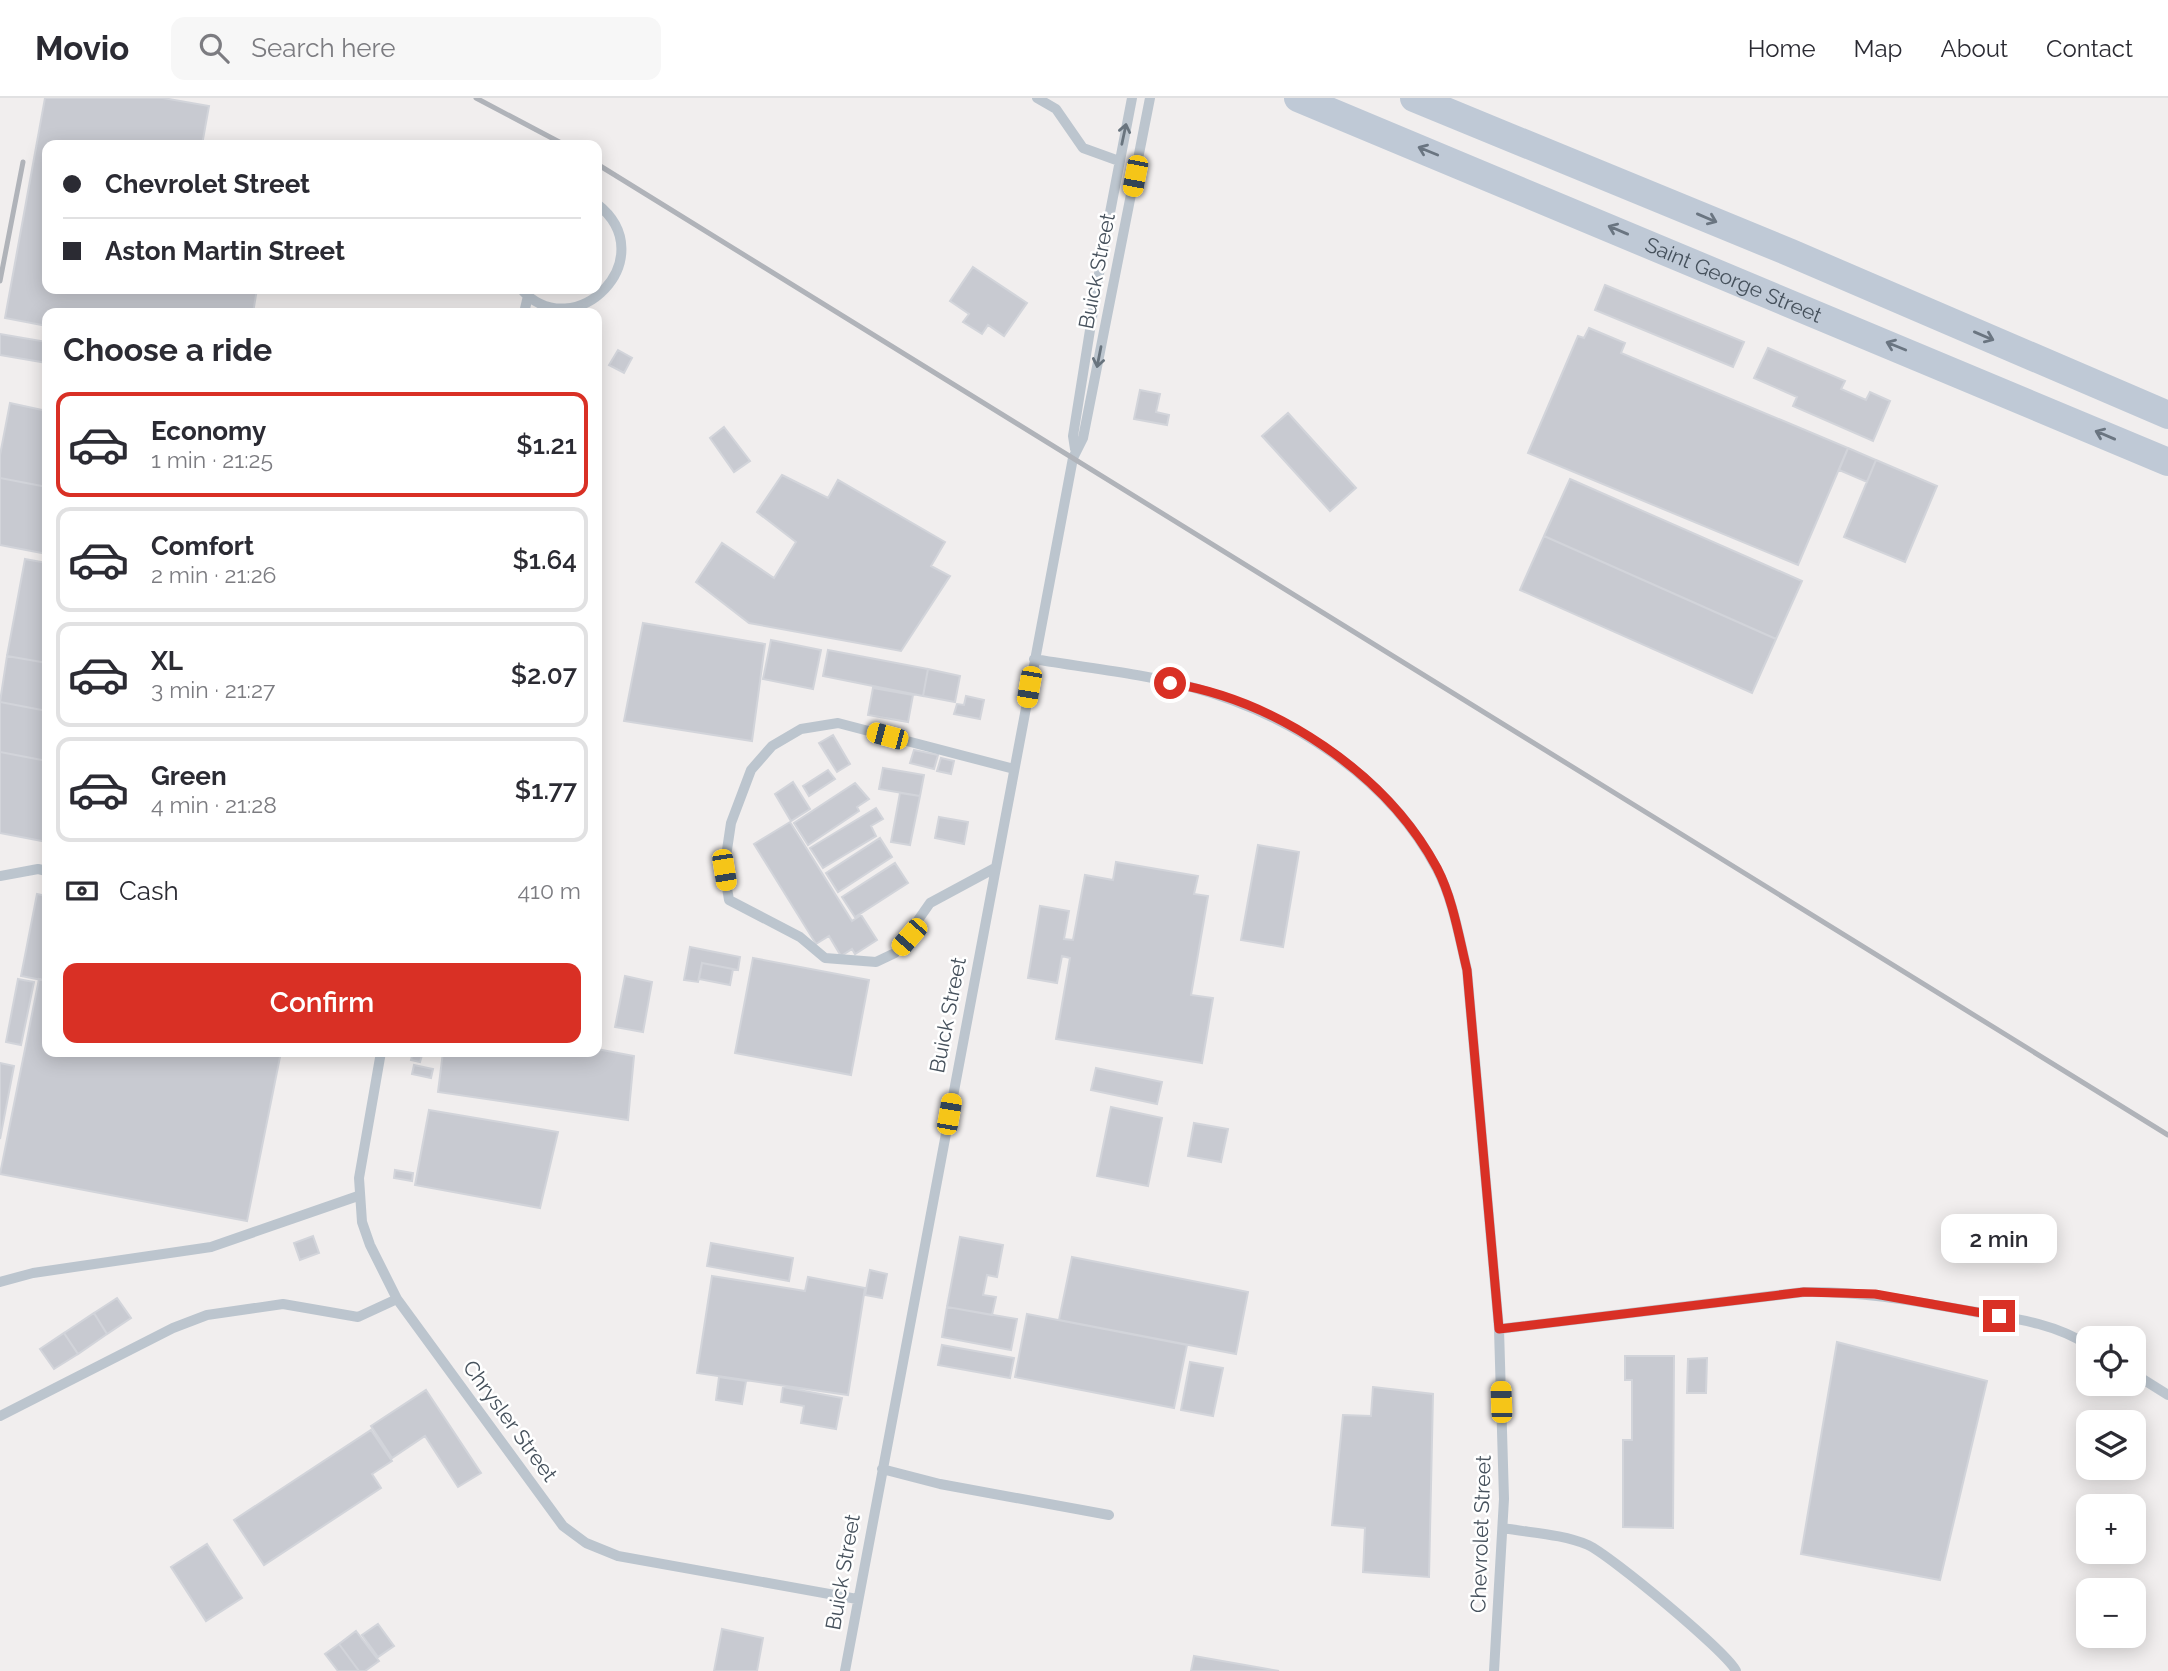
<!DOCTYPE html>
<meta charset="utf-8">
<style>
:root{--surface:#fff;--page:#f7f7f7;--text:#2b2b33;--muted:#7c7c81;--line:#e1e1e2;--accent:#d93025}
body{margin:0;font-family:Raleway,sans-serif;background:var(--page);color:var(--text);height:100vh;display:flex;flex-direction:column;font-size:26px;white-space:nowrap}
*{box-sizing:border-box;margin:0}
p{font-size:23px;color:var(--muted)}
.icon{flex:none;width:38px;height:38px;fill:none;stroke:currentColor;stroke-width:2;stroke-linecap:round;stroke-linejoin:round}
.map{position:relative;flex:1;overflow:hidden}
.side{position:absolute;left:42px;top:210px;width:560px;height:749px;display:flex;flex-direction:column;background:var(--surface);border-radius:14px;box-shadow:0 4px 18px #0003}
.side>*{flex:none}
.top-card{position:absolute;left:42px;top:42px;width:560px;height:154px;border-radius:14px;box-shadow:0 4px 18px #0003;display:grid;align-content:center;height:154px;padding:0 21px;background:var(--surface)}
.tools{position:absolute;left:2076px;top:1228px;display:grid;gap:14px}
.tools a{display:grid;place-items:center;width:70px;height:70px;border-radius:14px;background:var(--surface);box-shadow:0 4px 18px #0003;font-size:35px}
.end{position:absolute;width:32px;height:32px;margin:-16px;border:9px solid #d93025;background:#fff;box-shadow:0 0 0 4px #fff}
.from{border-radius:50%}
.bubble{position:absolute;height:49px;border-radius:14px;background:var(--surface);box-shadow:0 4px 18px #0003;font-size:23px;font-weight:600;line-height:49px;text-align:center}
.car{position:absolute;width:21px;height:42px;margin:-21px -10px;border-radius:9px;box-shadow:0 0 5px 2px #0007;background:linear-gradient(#f5c518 24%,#345 0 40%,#f5c518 0 76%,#345 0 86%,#f5c518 0)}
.top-card b{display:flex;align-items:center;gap:24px;height:66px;font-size:26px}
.top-card b+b{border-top:2px solid var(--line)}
.top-card i{width:18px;height:18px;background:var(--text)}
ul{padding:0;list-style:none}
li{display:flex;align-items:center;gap:21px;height:105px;margin:0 14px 10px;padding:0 7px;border:4px solid var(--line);border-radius:14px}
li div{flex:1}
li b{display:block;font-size:26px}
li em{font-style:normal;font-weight:600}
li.on{border-color:var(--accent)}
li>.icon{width:63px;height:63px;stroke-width:1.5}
h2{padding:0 21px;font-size:32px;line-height:84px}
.pay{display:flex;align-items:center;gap:18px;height:77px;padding:0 21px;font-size:26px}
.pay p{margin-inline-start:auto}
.cta{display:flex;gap:14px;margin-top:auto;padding:14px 21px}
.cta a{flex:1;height:80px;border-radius:14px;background:var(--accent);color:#fff;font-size:28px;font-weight:600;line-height:80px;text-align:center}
header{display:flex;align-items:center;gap:42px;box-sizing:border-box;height:98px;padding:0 35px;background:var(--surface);border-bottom:2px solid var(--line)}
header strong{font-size:33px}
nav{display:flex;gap:38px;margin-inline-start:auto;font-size:24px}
.search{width:490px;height:63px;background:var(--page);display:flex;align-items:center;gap:18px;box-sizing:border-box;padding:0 24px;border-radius:14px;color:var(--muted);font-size:26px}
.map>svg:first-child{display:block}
</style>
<header>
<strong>Movio</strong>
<div class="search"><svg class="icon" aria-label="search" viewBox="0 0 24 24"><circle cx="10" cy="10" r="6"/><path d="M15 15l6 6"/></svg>Search here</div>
<nav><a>Home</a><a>Map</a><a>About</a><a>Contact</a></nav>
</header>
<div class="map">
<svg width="2168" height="1573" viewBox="0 0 2168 1573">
<rect width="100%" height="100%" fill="#f1eeee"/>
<path fill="#c8cad1" stroke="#d2d4da" stroke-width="2" d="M45,0h118l46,8 -7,39h-155v144h210l-4,24h-206v13l-42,-8z
M973,169l54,36 -23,33 -16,-11 -6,9 -19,-12 6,-8 -19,-13z
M1605,187l139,57 -11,25 -138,-57z
M1589,230l36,15 -4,10 227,95 -50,117 -270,-112 50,-117 6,2z
M0,236l47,8v21l-47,-8z
M1768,250l77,33 -4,8 25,11 4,-8 20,9 -17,40 -80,-35 4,-9 -43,-19z
M618,252l14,8 -8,15 -15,-8z
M1140,292l20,4 -4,18 13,3 -2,10 -33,-6z
M10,305l37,8v76l-47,-9v-23z
M1288,315l68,75 -26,23 -68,-75z
M724,329l26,34 -16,11 -24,-34z
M1848,350l28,12 -9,22 -28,-12z
M1876,362l61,26 -32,76 -61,-25z
M782,377l46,23 10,-18 107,62 -14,24 19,10 -49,75 -152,-28 -53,-41 26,-39 52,35 22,-36 -39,-30z
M0,380l47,9v67l-47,-9z
M1570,381l232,102 -26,58 -232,-103z
M1544,438l232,103 -24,54 -232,-103z
M25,461l22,4v100l-40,-7z
M643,525l122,21 -13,97 -128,-20z
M771,542l50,10 -8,39 -50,-10z
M828,552l100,19 -5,27 -100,-20z
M7,558l40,7v48l-47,-9z
M928,571l32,7 -5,26 -32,-6z
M873,590l40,7 -5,27 -40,-7z
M966,598l18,4 -4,19 -26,-5 3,-10 7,1z
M0,604l47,9v50l-47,-9z
M833,637l17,29 -13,8 -18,-29z
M914,652l24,5 -4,14 -24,-6z
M0,654l47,9v81l-47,-9z
M941,660l13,3 -3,13 -14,-3z
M883,670l41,7 -4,21 -41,-7z
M828,672l7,9 -26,17 -6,-10z
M793,684l17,27 -19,12 -16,-27z
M855,685l14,16 -12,8 2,4 -51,34 -14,-22z
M900,695l20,3 -10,49 -19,-3z
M876,710l7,11 -12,7 5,10 -53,32 -13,-20z
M939,719l29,5 -4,22 -29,-6z
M790,724l62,99 9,-6 16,25 -22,14 -3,-5 -11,7 -12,-20 -13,8 -62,-100z
M880,740l12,19 -54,35 -12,-19z
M1258,747l41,7 -16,95 -42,-7z
M1116,764l82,14 -4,18 14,2 -17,99 22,3 -11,65 -146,-24 14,-81 -8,-2 -5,27 -29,-5 12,-72 29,5 -5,28 9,1 12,-65 28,5z
M895,765l13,20 -53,34 -13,-20z
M37,796l10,2v85l-26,-5z
M690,849l50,10 -2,13 -36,-7 -4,19 -14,-2z
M753,860l116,22 -18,95 -116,-22z
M702,865l31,6 -3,16 -31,-6z
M625,878l27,6 -9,50 -28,-5z
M18,881l16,3 -13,63 -15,-3z
M39,881l8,2v71h234l-34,169 -247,-47z
M597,951l37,7 -6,64 -190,-28 5,-40h154z
M413,954h10l-3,10 -9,-2z
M0,965l14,3 -14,73z
M414,967l19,4 -2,9 -19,-4z
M1096,970l66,14 -5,22 -66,-14z
M1111,1009l51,11 -14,68 -51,-10z
M429,1012l129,22 -18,76 -125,-23z
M1194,1025l34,6 -7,33 -33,-6z
M395,1072l18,3 -1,8 -18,-3z
M313,1138l6,17 -19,7 -6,-17z
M960,1139l43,8 -6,32 -10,-2 -4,20 13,2 -4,18 -45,-8z
M711,1145l82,15 -4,23 -82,-15z
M1072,1159l176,35 -12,62 -177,-34z
M870,1172l17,4 -5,24 -17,-3z
M712,1178l93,15 3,-14 57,11 -17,107 -151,-22z
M117,1200l14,20 -24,16 -13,-21z
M947,1209l70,12 -6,31 -69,-13z
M94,1215l13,21 -29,20 -14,-21z
M1027,1216l160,31 -13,63 -159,-31z
M64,1235l14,21 -24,15 -14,-20z
M1837,1244l150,39 -47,199 -139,-26z
M942,1247l72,13 -4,20 -72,-13z
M1625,1258h49l-1,172 -50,-1v-87h9v-60h-7z
M1707,1260l-1,35h-19l1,-34z
M1190,1264l33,6 -10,48 -32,-6z
M719,1279l27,4 -4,23 -26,-4z
M783,1289l59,11 -6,31 -35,-6 3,-17 -23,-4z
M1373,1289l60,7 -4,183 -66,-5 2,-44 -33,-3 11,-110 28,1z
M426,1292l55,83 -23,14 -33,-51 -33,22 -21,-32z
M371,1332l21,31 -20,13 9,14 -117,77 -30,-45z
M207,1446l35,54 -36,23 -35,-54z
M378,1526l16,22 -16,11 -16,-22z
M722,1531l41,9 -6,33h-43z
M356,1533l23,30 -14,10h-6l-20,-27z
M339,1546l20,27h-21l-13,-17z
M1194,1558l85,15h-88z"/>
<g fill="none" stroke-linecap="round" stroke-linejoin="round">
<path stroke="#bcc5ce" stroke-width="10" d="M1037,0l19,11 27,39 36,13
M521,191c54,60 144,-32 76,-85
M524,215l4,-17
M1075,351l-2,-13 30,-187 29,-151
M1034,561c52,9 107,14 157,28 99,27 197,89 246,182 16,30 22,68 30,101l32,359 5,170 -10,172
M995,770l-65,35 -35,50 -19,9 -51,-4 -25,-21 -71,-37 -5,-30 7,-47 20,-53 21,-24 29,-17 37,-6 176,46
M0,778l38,-7 9,2
M381,954l-22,126 3,44 8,23 27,54 166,227 23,17 32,13 239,43
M0,1184l33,-9 178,-26 147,-51
M1499,1231l305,-37c57,-1 110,9 166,19 41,7 82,11 118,34
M2133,1275l35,22
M0,1318l173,-88 34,-13 76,-11 75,13 39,-18
M882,1371l58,15 169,31
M1503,1430c28,5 59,6 85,17 22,10 139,107 148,126
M845,1573l228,-1213 10,-20 67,-340"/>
<g stroke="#bfc9d6" stroke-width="28">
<path id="s1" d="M1298,0l870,364"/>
<path d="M1414,0l377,155 377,162"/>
</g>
<path stroke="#b0b3b9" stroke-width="5" d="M476,0l89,47
M597,66l1571,971
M0,183l23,-119"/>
</g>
<defs><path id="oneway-shaft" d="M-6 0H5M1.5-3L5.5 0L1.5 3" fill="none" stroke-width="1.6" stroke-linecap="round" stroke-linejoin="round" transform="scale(1.75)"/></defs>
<g stroke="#69747e">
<use href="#oneway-shaft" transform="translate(1124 36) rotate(-78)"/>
<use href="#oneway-shaft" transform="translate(1099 259) rotate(101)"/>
</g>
<g stroke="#6a7581">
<use href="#oneway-shaft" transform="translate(1428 53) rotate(-158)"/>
<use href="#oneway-shaft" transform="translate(1707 120) rotate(23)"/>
<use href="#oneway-shaft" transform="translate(1618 132) rotate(-157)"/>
<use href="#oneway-shaft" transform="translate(1984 238) rotate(23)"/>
<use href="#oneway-shaft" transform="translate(1896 248) rotate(-158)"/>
<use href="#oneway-shaft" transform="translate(2105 337) rotate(-157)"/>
</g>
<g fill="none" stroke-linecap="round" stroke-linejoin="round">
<path stroke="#d93025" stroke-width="9" d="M1170,585c106,17 216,90 267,185 16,31 22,69 30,102l32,359 305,-37 71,2 124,22"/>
</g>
<g text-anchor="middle" stroke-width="5" stroke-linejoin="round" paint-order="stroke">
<g font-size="21" fill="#46515c" stroke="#fff">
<text transform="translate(1097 173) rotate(-79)" y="7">Buick Street</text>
<text dy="7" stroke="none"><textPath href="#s1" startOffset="472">Saint George Street</textPath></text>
<text transform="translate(948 917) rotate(-79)" y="7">Buick Street</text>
<text transform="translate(510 1323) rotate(54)" y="7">Chrysler Street</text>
<text transform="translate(1481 1436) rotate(-88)" y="7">Chevrolet Street</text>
<text transform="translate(843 1474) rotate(-80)" y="7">Buick Street</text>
</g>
</g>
</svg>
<div class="tools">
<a><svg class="icon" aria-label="locate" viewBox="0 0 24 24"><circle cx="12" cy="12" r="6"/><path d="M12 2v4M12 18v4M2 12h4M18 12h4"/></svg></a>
<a><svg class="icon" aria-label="layers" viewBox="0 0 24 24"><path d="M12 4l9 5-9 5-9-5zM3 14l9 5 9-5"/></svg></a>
<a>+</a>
<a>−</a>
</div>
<i class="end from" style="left:1170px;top:585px"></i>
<i class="end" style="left:1999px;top:1218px"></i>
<div class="bubble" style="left:1941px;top:1116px;width:116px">2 min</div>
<i class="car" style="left:1135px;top:78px;rotate:191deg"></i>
<i class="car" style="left:1029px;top:589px;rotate:190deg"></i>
<i class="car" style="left:887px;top:638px;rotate:285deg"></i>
<i class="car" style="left:724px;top:772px;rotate:171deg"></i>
<i class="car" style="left:909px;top:839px;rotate:221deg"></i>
<i class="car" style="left:949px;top:1016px;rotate:10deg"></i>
<i class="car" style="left:1501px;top:1304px;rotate:358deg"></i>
<div class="top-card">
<b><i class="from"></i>Chevrolet Street</b>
<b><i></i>Aston Martin Street</b>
</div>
<section class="side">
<h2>Choose a ride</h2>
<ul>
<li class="on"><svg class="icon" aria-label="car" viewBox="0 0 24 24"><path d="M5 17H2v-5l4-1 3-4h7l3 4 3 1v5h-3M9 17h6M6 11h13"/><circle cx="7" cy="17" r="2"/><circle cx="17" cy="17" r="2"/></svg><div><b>Economy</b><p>1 min · 21:25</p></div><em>$1.21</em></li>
<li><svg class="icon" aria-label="car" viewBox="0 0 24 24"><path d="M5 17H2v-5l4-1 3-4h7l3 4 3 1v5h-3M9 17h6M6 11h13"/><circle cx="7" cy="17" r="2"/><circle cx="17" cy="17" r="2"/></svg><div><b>Comfort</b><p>2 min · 21:26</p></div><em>$1.64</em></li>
<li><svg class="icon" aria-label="car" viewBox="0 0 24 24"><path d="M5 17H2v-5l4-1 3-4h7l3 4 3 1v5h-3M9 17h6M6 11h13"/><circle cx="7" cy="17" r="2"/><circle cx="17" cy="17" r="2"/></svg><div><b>XL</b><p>3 min · 21:27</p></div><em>$2.07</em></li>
<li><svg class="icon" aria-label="car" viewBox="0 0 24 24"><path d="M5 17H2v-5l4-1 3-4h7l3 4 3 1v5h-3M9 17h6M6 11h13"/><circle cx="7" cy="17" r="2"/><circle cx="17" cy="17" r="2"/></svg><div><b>Green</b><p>4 min · 21:28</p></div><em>$1.77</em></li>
</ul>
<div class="pay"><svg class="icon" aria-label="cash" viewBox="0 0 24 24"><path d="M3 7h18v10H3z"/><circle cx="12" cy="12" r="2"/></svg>Cash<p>410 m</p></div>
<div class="cta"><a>Confirm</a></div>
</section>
</div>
